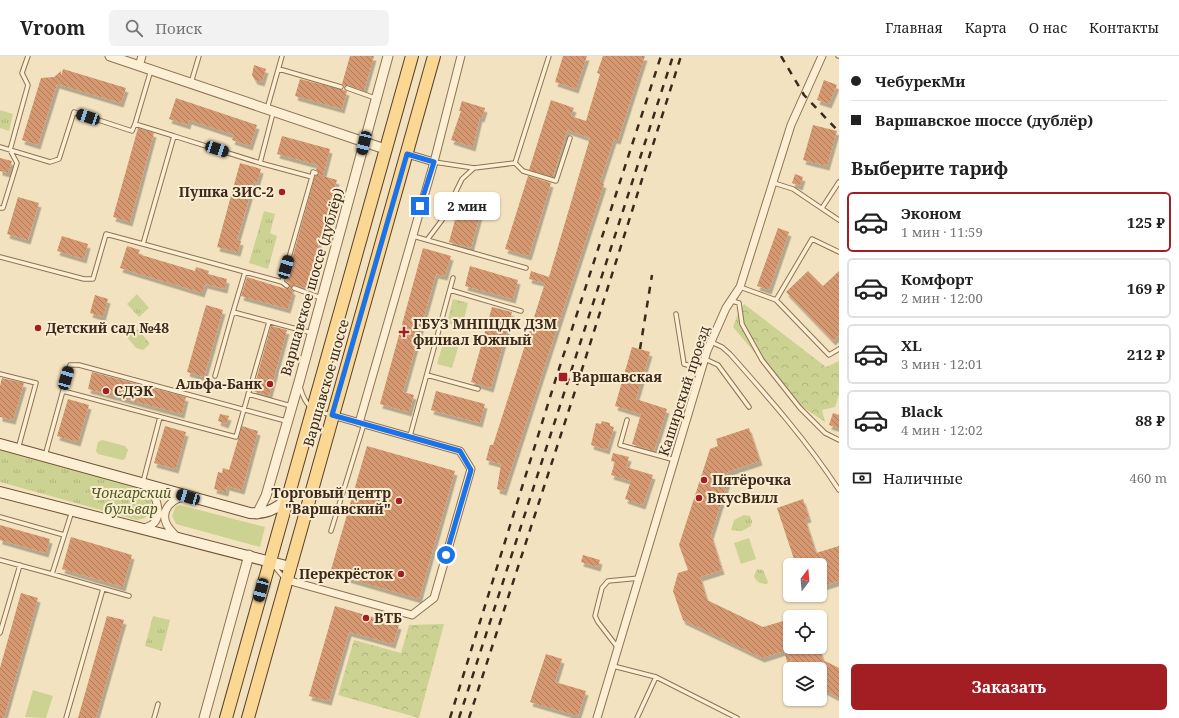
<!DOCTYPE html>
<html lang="ru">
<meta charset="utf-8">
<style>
:root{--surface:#fff;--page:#f2f2f2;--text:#222;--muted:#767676;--line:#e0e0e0;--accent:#a31e23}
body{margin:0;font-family:"Noto Serif",serif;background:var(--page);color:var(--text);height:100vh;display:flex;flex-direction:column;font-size:15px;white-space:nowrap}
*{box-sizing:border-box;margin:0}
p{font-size:13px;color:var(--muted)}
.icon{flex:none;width:22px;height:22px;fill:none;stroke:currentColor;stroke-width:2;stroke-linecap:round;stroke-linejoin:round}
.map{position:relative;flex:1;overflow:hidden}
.panel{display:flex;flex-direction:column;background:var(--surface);width:340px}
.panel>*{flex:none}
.top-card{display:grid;align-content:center;height:88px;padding:0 12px;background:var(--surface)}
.needle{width:26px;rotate:16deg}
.fabs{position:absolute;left:783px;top:502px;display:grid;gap:8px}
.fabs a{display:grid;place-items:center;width:44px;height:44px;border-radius:6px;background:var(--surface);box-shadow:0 1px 3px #0004;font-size:20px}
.end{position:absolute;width:18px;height:18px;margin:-9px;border:5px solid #1a73e8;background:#fff;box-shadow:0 0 0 2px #fff}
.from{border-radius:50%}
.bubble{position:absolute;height:28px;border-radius:6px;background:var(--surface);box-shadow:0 1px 3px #0004;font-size:13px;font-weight:700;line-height:28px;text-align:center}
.car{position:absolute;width:12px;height:24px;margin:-12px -6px;border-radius:5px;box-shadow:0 0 3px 1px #0007;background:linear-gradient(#222 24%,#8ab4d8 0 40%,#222 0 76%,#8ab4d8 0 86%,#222 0)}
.top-card b{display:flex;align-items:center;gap:14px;height:38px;font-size:15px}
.top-card b+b{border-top:1px solid var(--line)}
.top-card i{width:10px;height:10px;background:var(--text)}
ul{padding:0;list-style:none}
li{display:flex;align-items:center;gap:12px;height:60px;margin:0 8px 6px;padding:0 4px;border:2px solid var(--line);border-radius:6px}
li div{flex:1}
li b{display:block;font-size:15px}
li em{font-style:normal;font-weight:700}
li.active{border-color:var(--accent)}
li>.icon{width:36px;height:36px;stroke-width:1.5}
h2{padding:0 12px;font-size:18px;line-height:48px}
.pay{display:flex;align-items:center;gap:10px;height:44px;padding:0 12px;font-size:15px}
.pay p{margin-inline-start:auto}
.button{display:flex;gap:8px;margin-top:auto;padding:8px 12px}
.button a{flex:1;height:46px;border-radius:6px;background:var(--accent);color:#fff;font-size:16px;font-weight:700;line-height:46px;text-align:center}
header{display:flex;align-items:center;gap:24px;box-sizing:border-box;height:56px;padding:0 20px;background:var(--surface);border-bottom:1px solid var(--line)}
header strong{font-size:19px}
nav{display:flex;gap:22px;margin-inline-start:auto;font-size:14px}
.search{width:280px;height:36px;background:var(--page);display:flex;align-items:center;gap:10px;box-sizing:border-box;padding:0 14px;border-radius:6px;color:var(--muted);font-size:15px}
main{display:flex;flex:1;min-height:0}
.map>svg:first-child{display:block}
</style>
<header>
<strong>Vroom</strong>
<div class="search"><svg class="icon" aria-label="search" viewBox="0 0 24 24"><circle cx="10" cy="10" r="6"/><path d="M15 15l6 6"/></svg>Поиск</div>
<nav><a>Главная</a><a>Карта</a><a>О нас</a><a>Контакты</a></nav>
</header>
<main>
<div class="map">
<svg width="839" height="662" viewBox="0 0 839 662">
<defs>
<pattern id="forest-crowns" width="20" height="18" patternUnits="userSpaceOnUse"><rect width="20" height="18" fill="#ccd292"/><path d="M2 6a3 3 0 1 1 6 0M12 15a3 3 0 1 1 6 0" fill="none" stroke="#b0b47d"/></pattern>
<pattern id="park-tufts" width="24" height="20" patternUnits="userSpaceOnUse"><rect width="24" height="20" fill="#ccd292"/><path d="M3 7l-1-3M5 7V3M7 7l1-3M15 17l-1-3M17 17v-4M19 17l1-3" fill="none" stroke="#b0b47d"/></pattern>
<pattern id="building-back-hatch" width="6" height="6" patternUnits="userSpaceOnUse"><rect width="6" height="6" fill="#d59871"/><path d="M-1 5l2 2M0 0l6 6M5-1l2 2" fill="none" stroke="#ae7c5c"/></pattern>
<filter id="shadow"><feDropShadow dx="2.5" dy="4.5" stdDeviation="0" flood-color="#0004"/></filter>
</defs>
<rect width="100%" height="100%" fill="#f3e2bf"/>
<path fill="#ccd292" d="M445,281l15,4 -8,27 -15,-4z
M102,384l23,6 3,4 -3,9 -3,1 -24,-6 -2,-3 2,-9z
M180,449l85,22 -5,20 -84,-23 -4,-8 4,-10z
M749,482l7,21 -15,5 -7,-21z
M33,634l20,6 -7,22 -21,-1z"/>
<path fill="url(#forest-crowns)" d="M744,248l82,63 13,-6v34l-4,12 -13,3 3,12 -28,-19 -64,-76 5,-13z
M444,568l-25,94 -81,-23 16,-55 47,13 8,-28z"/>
<path fill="url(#park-tufts)" d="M0,54l13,4 -4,17 -9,-3z
M264,155l11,3 -5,19 7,3 -9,33 -19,-6z
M137,238l12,14 -10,9 -12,-13z
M453,243l15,4 -6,24 -15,-4z
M138,273l12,15 -7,6 -7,-2 -9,-11z
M0,393l146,40c8,11 6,18 -1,29l-8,2 -137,-38z
M744,459l6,1 2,5 -1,5 -9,5 -11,-1 3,-10z
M757,513l6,1 5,12 -1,2c-6,0 -11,-2 -13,-8z
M153,560l17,4 -8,31 -17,-5z"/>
<path fill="url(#building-back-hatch)" filter="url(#shadow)" d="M350,0h24l-10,35 -16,-6 -4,1 -2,-2z
M563,0h24l-11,33 -21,-7z
M603,0h42l-27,84 -4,-1 -14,43 4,2 -100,307 -7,-2 4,-25 -15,-4 4,-15h3l52,-162 -16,-4 2,-8 18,6 41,-139 -23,-8 -14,47 -24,-7 22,-70 23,8 -3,8 15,5 14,-47 -3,-1z
M254,9l12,4 -4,13 -7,-2 -3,-5z
M63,13l63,19 -5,15 -64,-19 -19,61 -16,-5 19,-62 13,-1 7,-6v5z
M300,23l47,12 -5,18 -47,-13z
M824,24l13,5 -8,19 -12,-4z
M176,42l81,27 -7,21 -18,-6 2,-5 -45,-15 -1,5 -19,-6z
M462,45l23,7 -3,10 -2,-1 -7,30 -22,-7 10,-29h-2z
M813,69l24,6 -10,35 -24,-6z
M138,72l16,5 -24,89 -17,-5z
M282,80l48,13 -7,27 14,4 -31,108 -11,-3 -3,1 -1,3 2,2 -5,18 -47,-13 6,-19 39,12 4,-1v-4l-4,-3 29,-105 4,-2 -3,-4 2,-5 -41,-11z
M0,102l12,3 -4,12 -8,-2z
M240,107l21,6 -4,14 -3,-1 -17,58 4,1 -3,11 -21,-5z
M795,118l8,3 -3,9 -8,-3z
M528,120l23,7 -22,73 -24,-7z
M18,141l21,6 -11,37 -21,-6z
M461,142l22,5 -12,45 -22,-6z
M778,172l11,4 -20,58 -12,-4z
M62,180l26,8 -4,15 -27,-8z
M127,190l13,4 -2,4 57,17 1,-4 13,4 -1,3 19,5 -2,10 -20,-5 -3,9 -82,-25z
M423,192l28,8 -6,20 -9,-2 -33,118 11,3 -5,17 -29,-8z
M470,210l48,14 -5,19 -48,-13z
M808,215l15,15 16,-15v64l-6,6 -47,-49z
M95,239l13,4 -5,18 -13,-4z
M206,249l17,5 -19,67 -17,-5z
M492,251l20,5 -21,76 -20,-6z
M271,270l16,4 -18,66 -16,-5z
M632,291l18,5 -14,47 31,10 -13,42 -22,-7 9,-30 -26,-8z
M92,316l94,25 -4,17 -94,-25z
M2,322l22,5 -11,37 -13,-3v-31z
M436,335l49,13 -5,19 -49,-13z
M68,343l21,6 -11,37 -21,-6z
M833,357l6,2v13l-10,-3z
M220,358l9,2 -3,8 -8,-3z
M602,365l8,2v3l4,1 -7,23 -16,-5 5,-22 5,1z
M165,370l21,6 -10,37 -22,-6z
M242,370l16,5 -16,59 -15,-4 -1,6 -12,-3 4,-17 4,1 1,-5 6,2z
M749,372l11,33 -33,11 2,6 -18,57 11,35 -22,7 7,23 56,27 27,-8v28h29l4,13 16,8v30l-19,-10v-19h-26l-4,-14v10h-2l-4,-14 -22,7 -79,-38 -10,-29 5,-18 10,-3 -9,-25 31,-96 8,-3 -2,-7z
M367,390l88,25 -36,128 -89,-26z
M613,397l16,4 -3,10 27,8 -10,30 -18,-6 6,-18 -20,-6 4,-13 -4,-1z
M803,443l6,19 -4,1 11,34 23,-7v35l-19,6v-22h-24l-19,-57z
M0,469l50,14 -4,14 -46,-13z
M71,481l61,18 -9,32 -61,-18z
M583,499l17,5 -2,7 -17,-5z
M21,537l17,5 -34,120h-4v-50z
M335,550l64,19 -6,19 -44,-12 -20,69 -20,-5z
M107,560l17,4 -28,98h-18z
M546,598l16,5 -7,23 31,9 -8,25 -48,-14z"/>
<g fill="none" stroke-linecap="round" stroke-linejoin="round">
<defs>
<path id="service" d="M838,0h1
M279,13l62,18
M191,27l8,-27
M347,32l28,10
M267,53l15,-53
M174,80l86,27 13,-50
M0,91l50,15 9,-3 15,-47 58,19 3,-7
M434,106l40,6 41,-5 34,-107
M260,107l52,14 1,-5 3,1
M515,107l8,8 33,10 14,-43
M312,121l-30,105 -37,-10 -12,40 79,21
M774,127l19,6 46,31
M0,152h3l14,-45 -7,-13 18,-65 -6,-12 6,-17
M822,152l17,-26
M413,180l113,32
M427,184l15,-20 20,-41 12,-11
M143,188l102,28
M0,201l84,22h9l13,-45 37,10 31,-108 -39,-12 16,-54
M282,226l5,4
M740,231l36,13 53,55 10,-6
M294,232l27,10
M450,234l71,21
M776,244l36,-61 27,13
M732,245l7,2 3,21 20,36 38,48 25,25 14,7
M676,258l8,50 17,5
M711,286l11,5 8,7c39,44 77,87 109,136
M705,303l13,6 31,42
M0,318l36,9 -18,66
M427,319l51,14
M215,320l18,-64
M300,331c6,21 11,22 31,28
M63,335l173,46 33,-115
M248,338l43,12
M627,364l-7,25 55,15
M410,380l43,-158
M45,400l25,-91h9l207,56
M143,426l17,-65
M0,461l64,18
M331,475l33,-107
M0,504l52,14 20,-63
M274,510l10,12
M52,518l77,22
M0,577l20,-68
M618,592l-20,-26 -3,-6 7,-28 6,-7 32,-3
M613,610l43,11 81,41
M66,662l37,-129
M154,662l4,-14
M637,662l19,-41"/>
<path id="minor" d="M139,10l3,-10
M407,98l27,8
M359,367l75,-261 27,-106
M141,472c26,-2 17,-29 7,-43
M178,482c-4,-4 -8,-8 -11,-13 -8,-15 6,-28 20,-28
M287,524l125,35 22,-17 37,-129 -11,-18 -128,-36
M597,662l110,-367 19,-43 14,-21 51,-162 31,-69"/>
<path id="tertiary" d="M110,0l275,93
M257,458l9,-18 33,-114 89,-326
M204,662l45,-163"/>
<path id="secondary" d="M0,388l250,69c15,1 25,-3 36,-13
M0,436l290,75"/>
<path id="primary" d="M226,662l186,-662
M248,662l186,-662"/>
</defs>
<use href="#service" stroke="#8e7255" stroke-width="5.5"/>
<use href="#minor" stroke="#8e7255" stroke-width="9"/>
<use href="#tertiary" stroke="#8e7255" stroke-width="11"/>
<use href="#secondary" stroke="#6f5339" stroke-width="12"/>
<use href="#primary" stroke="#5b402a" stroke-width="14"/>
<use href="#service" stroke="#fcefd3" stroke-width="3.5"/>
<use href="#minor" stroke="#fcefd3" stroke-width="7"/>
<use href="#tertiary" stroke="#fcefd3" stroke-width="9"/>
<use href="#secondary" stroke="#fcefd3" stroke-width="10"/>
<use href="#primary" stroke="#fad792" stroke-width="12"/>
<path stroke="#3b2a1b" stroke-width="2.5" stroke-dasharray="7 7" stroke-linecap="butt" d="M781,0l23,39 35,37
M640,293l12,-74
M450,662l107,-343 104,-319
M459,662l214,-662
M469,662l109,-336 103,-326"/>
</g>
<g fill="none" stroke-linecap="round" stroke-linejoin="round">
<path stroke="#1a73e8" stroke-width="5" d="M420,150l14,-44 -27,-8 -75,261 128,36 11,19 -25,85"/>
</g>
<g fill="#a31e23" stroke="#f9ecd0" stroke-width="1.5">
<circle cx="282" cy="136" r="4"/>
<circle cx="38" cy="272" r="4"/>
<path d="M402 270h4v4h4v4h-4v4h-4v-4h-4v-4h4z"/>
<rect x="558" y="316" width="10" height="10" rx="2"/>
<circle cx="270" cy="328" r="4"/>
<circle cx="106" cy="335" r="4"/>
<circle cx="704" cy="424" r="4"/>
<circle cx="699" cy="442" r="4"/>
<circle cx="399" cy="445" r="4"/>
<circle cx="401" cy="518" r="4"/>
<circle cx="366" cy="562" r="4"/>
</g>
<g text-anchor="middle" stroke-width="4" stroke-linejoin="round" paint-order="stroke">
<g font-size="14" font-weight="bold" fill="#3b2a1b" stroke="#f9ecd0" text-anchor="start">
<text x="274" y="141" text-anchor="end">Пушка ЗИС-2</text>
<text x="413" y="273">ГБУЗ МНПЦДК ДЗМ<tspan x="413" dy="16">филиал Южный</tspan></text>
<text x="46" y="277">Детский сад №48</text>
<text x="572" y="326">Варшавская</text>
<text x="262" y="333" text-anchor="end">Альфа-Банк</text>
<text x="114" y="340">СДЭК</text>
<text x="712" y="429">Пятёрочка</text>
<text x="391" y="442" text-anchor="end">Торговый центр<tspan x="391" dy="16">"Варшавский"</tspan></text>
<text x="707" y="447">ВкусВилл</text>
<text x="393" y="523" text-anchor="end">Перекрёсток</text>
<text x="374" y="567">ВТБ</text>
</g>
<g font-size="14" fill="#3b2a1b" stroke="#f9ecd0">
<text transform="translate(312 226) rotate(-74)" y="5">Варшавское шоссе (дублёр)</text>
<text transform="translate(326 327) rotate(-74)" y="5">Варшавское шоссе</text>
<text transform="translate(684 335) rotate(-72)" y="5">Каширский проезд</text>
</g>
<g font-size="14" font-style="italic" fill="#4d5a20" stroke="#f9ecd0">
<text x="131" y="442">Чонгарский<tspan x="131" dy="16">бульвар</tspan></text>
</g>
</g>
</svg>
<div class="fabs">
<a><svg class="needle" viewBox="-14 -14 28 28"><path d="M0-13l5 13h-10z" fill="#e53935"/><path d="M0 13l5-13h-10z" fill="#767676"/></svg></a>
<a><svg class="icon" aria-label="locate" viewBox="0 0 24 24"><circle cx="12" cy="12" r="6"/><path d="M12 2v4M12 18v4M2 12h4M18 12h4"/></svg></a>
<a><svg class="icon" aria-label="layers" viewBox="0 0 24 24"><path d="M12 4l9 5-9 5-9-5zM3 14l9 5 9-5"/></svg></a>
</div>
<i class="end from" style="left:446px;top:499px"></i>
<i class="end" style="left:420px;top:150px"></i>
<div class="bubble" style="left:434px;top:136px;width:66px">2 мин</div>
<i class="car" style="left:88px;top:61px;rotate:288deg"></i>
<i class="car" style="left:364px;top:87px;rotate:193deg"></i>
<i class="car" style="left:217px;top:93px;rotate:108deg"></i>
<i class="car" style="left:286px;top:211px;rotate:16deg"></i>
<i class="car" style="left:66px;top:322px;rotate:16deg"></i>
<i class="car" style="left:188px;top:441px;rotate:287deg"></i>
<i class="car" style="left:261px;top:534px;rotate:195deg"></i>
</div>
<section class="panel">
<div class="top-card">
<b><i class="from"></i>ЧебурекМи</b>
<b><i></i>Варшавское шоссе (дублёр)</b>
</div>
<h2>Выберите тариф</h2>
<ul>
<li class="active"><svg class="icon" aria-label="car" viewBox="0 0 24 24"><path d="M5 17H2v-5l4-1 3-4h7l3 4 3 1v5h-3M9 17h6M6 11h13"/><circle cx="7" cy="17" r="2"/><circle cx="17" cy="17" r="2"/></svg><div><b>Эконом</b><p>1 мин · 11:59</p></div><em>125 ₽</em></li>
<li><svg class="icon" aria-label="car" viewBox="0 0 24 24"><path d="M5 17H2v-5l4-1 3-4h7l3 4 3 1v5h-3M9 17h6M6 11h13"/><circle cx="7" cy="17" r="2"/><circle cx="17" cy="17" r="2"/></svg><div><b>Комфорт</b><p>2 мин · 12:00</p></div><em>169 ₽</em></li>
<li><svg class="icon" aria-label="car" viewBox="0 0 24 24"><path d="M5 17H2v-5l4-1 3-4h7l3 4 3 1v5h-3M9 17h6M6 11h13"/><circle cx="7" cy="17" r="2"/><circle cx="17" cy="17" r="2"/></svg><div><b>XL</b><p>3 мин · 12:01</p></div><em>212 ₽</em></li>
<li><svg class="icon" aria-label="car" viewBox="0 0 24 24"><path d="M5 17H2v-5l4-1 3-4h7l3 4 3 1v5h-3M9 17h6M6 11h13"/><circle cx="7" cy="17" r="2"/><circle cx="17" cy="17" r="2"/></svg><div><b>Black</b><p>4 мин · 12:02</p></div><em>88 ₽</em></li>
</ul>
<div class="pay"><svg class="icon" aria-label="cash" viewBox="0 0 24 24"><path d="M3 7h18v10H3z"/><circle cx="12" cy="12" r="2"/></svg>Наличные<p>460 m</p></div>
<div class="button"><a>Заказать</a></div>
</section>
</main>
